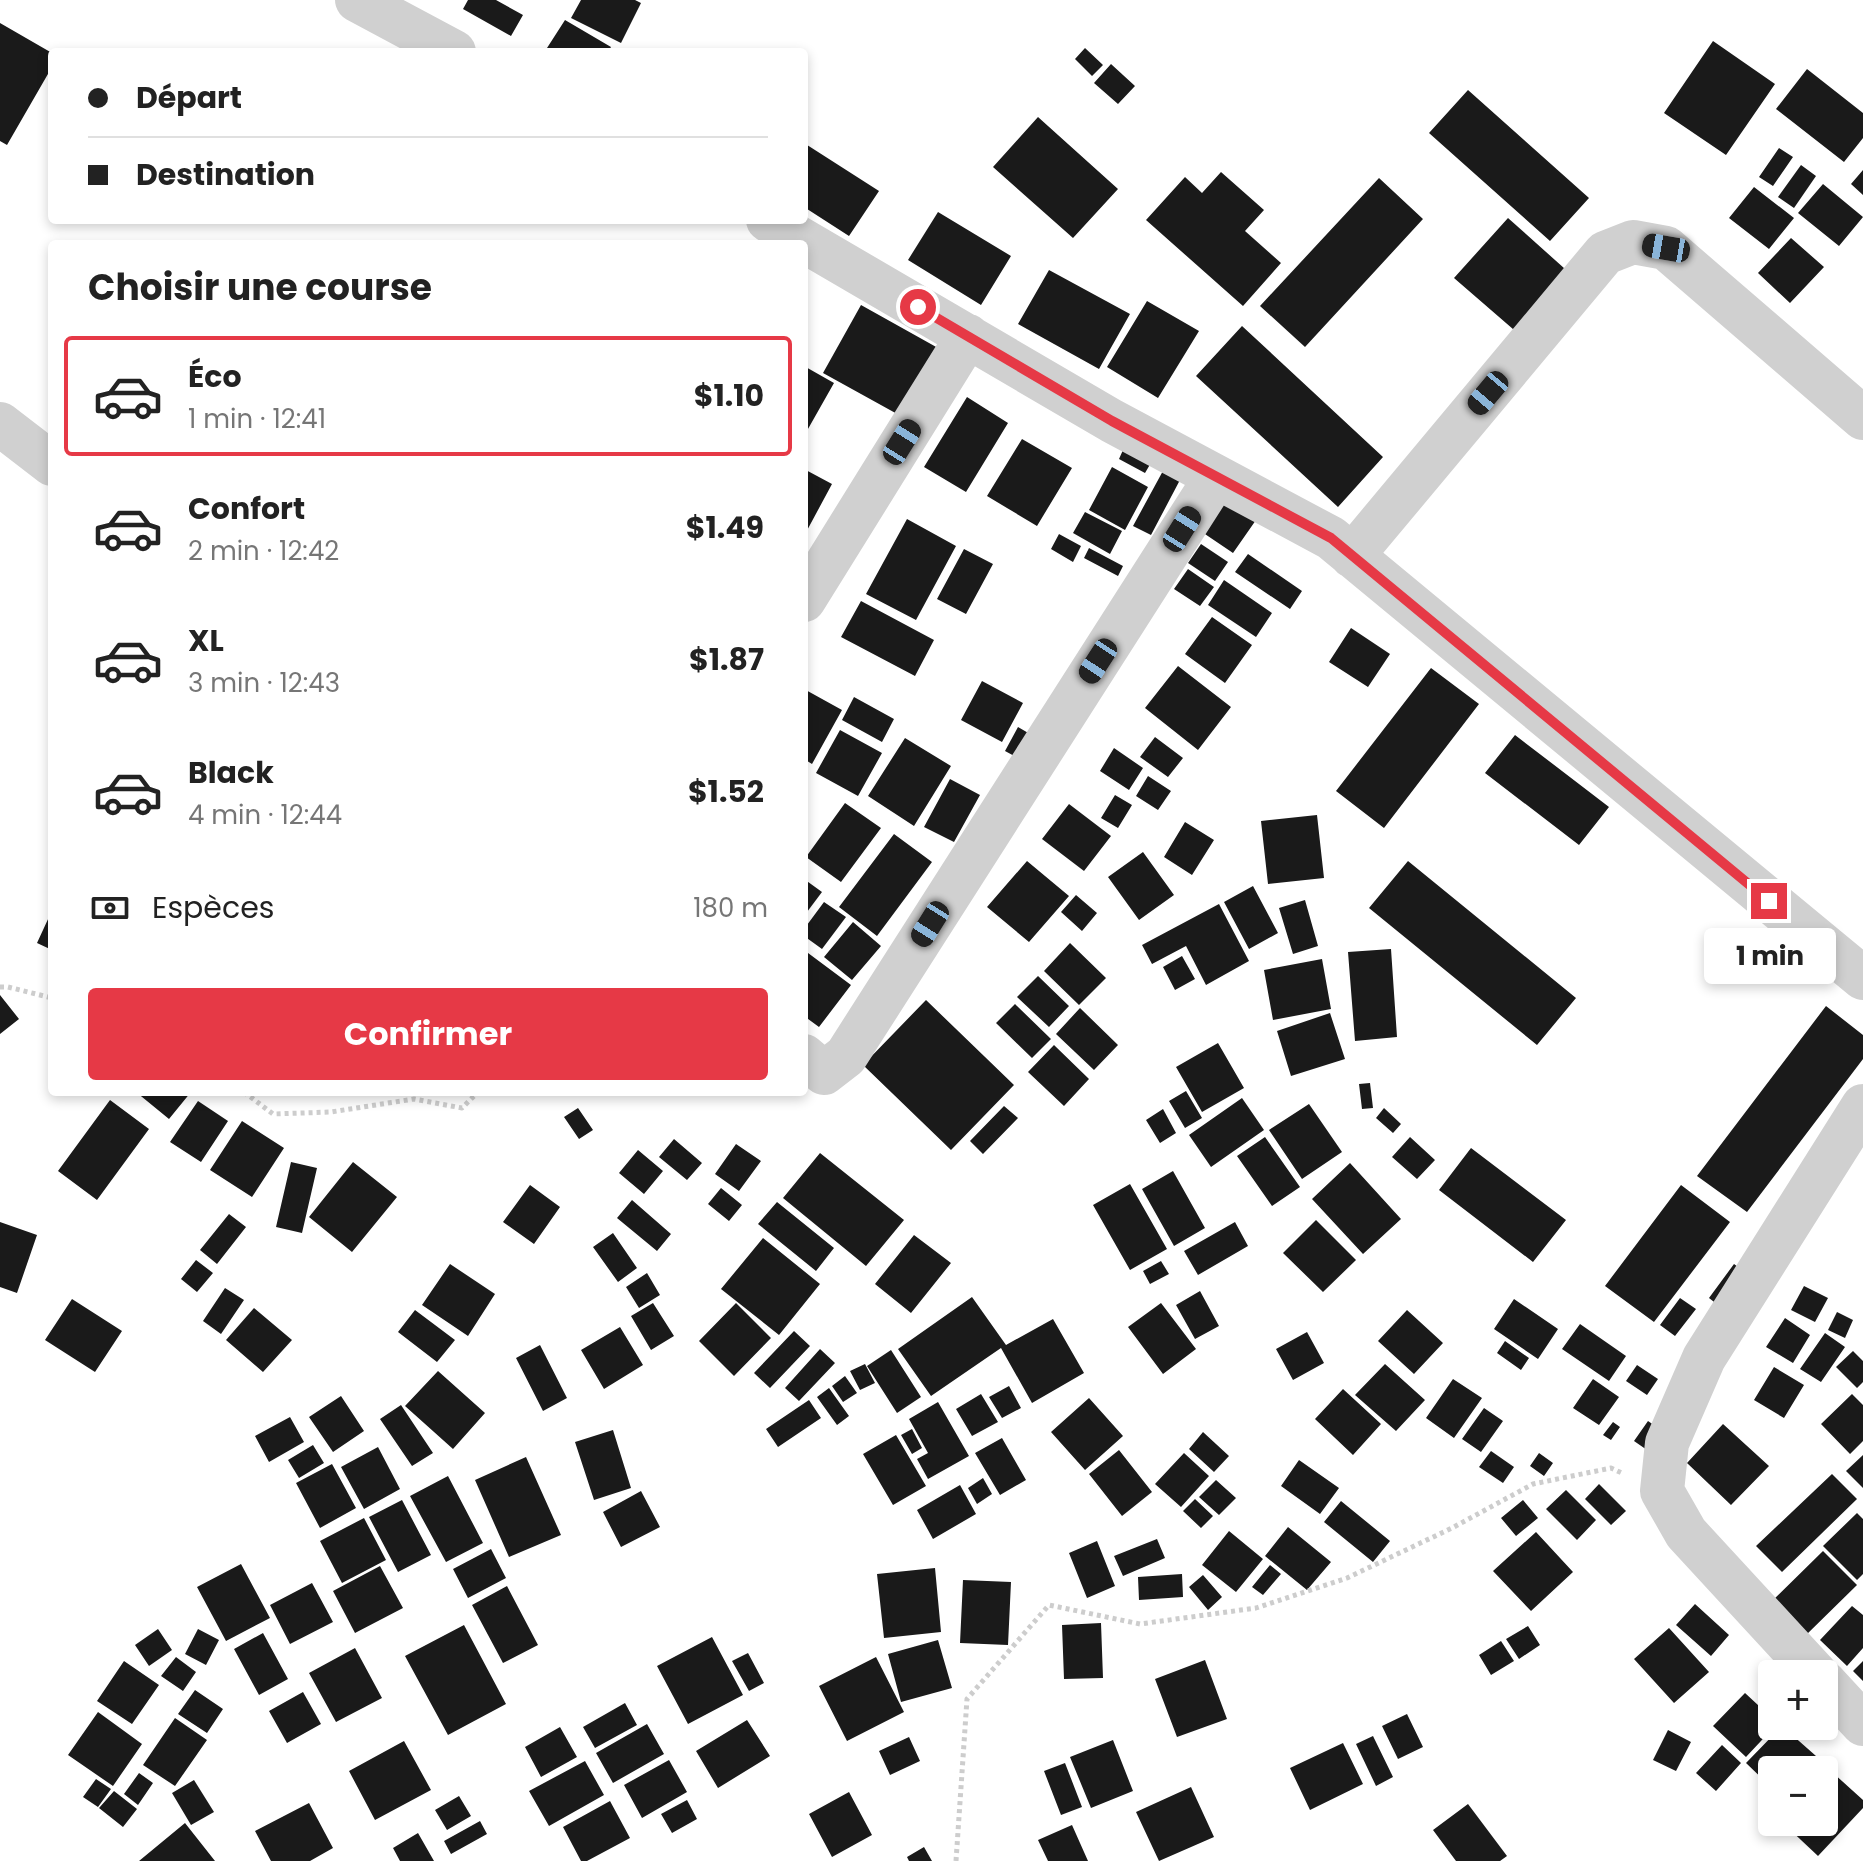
<!DOCTYPE html>
<html lang="fr">
<meta charset="utf-8">
<style>
:root{--surface:#fff;--page:#f6f6f6;--text:#222;--muted:#767676;--line:#e0e0e0;--accent:#e63946}
body{margin:0;font-family:Poppins,sans-serif;background:var(--page);color:var(--text);height:100vh;display:flex;flex-direction:column;font-size:30px;white-space:nowrap}
*{box-sizing:border-box;margin:0}
p{font-size:26px;color:var(--muted)}
.icon{flex:none;width:44px;height:44px;fill:none;stroke:currentColor;stroke-width:2;stroke-linecap:round;stroke-linejoin:round}
.map{position:relative;flex:1;overflow:hidden}
.drawer{position:absolute;left:48px;top:240px;width:760px;height:856px;display:flex;flex-direction:column;background:var(--surface);border-radius:8px;box-shadow:0 4px 12px #0003}
.drawer>*{flex:none}
.guide{position:absolute;left:48px;top:48px;width:760px;height:176px;border-radius:8px;box-shadow:0 4px 12px #0003;display:grid;align-content:center;height:176px;padding:0 40px;background:var(--surface)}
.buttons{position:absolute;left:1758px;top:1660px;display:grid;gap:16px}
.buttons a{display:grid;place-items:center;width:80px;height:80px;border-radius:8px;background:var(--surface);box-shadow:0 4px 12px #0003;font-size:40px}
.end{position:absolute;width:36px;height:36px;margin:-18px;border:10px solid #e63946;background:#fff;box-shadow:0 0 0 4px #fff}
.from{border-radius:50%}
.bubble{position:absolute;height:56px;border-radius:8px;background:var(--surface);box-shadow:0 4px 12px #0003;font-size:26px;font-weight:700;line-height:56px;text-align:center}
.car{position:absolute;width:24px;height:48px;margin:-24px -12px;border-radius:10px;box-shadow:0 0 6px 2px #0007;background:linear-gradient(#222 24%,#8ab4d8 0 40%,#222 0 76%,#8ab4d8 0 86%,#222 0)}
.guide b{display:flex;align-items:center;gap:28px;height:76px;font-size:30px}
.guide b+b{border-top:2px solid var(--line)}
.guide i{width:20px;height:20px;background:var(--text)}
ul{padding:0;list-style:none}
li{display:flex;align-items:center;gap:24px;height:120px;margin:0 16px 12px;padding:0 24px;border:4px solid transparent;border-radius:8px}
li div{flex:1}
li b{display:block;font-size:30px}
li em{font-style:normal;font-weight:700}
li.active{border-color:var(--accent)}
li>.icon{width:72px;height:72px;stroke-width:1.5}
h2{padding:0 40px;font-size:36px;line-height:96px}
.pay{display:flex;align-items:center;gap:20px;height:88px;padding:0 40px;font-size:30px}
.pay p{margin-inline-start:auto}
.action{display:flex;gap:16px;margin-top:auto;padding:16px 40px}
.action a{flex:1;height:92px;border-radius:8px;background:var(--accent);color:#fff;font-size:32px;font-weight:700;line-height:92px;text-align:center}
.map>svg:first-child{display:block}
</style>
<div class="map">
<svg width="1863" height="1861" viewBox="0 0 1863 1861">
<rect width="100%" height="100%" fill="#fff"/>
<path fill="#1a1a1a" d="M468,0h28l27,15 -12,21 -48,-27z
M581,0h54l6,3 -20,40 -50,-25z
M565,20l46,27 -3,5h-55l-6,-4z
M0,23l52,30v14l-45,78 -7,-4z
M1713,41l62,43 -49,71 -62,-42z
M1085,48l18,17 -11,11 -17,-17z
M1111,64l24,22 -17,18 -24,-21z
M1807,69l56,44v25l-19,24 -68,-53z
M1468,90l121,108 -39,43 -121,-108z
M1038,117l80,72 -45,49 -80,-71z
M804,143l75,48 -30,45 -45,-29z
M1779,148l14,9 -20,29 -14,-9z
M1801,165l15,11 -22,32 -16,-11z
M1863,170v25l-12,-11z
M1221,172l43,38 -19,21 36,32 -38,43 -97,-86 39,-43 17,16z
M1379,178l44,41 -118,128 -45,-41z
M1823,184l40,33 -24,29 -41,-33z
M1754,187l40,31 -25,31 -40,-31z
M938,212l73,44 -30,49 -73,-45z
M1508,218l66,59 -53,59 -67,-58z
M1791,238l33,29 -34,36 -32,-30z
M1049,270l81,44 -31,55 -81,-45z
M1147,301l52,30 -41,67 -51,-31z
M861,305l77,43 -39,67 -76,-42z
M1242,326l141,131 -45,50 -142,-131z
M804,366l30,17 -30,53z
M967,397l41,26 -42,69 -42,-25z
M1022,439l50,29 -35,58 -50,-30z
M1127,441l28,15 -10,17 -26,-14z
M1112,467l36,20 -23,43 -36,-20z
M804,469l28,15 -28,52z
M1164,469l17,9 -30,57 -18,-9z
M1222,497l34,23 -23,33 -34,-23z
M1085,512l37,19 -12,23 -37,-21z
M907,519l49,27 -40,74 -50,-26z
M1059,534l22,12 -8,16 -22,-13z
M1201,544l27,18 -13,19 -27,-18z
M1089,548l34,18 -5,10 -34,-18z
M964,549l29,15 -27,50 -29,-15z
M1248,554l54,37 -12,18 -55,-37z
M1188,569l26,18 -14,19 -26,-17z
M1224,580l48,33 -16,24 -48,-32z
M861,601l73,39 -19,36 -74,-39z
M1212,617l40,28 -27,38 -40,-29z
M1351,628l39,26 -22,33 -39,-25z
M1178,666l53,41 -33,43 -53,-42z
M1431,668l48,36 -95,124 -48,-37z
M982,681l41,22 -21,39 -41,-22z
M804,689l38,21 -30,54 -8,-5z
M854,697l40,22 -12,23 -40,-22z
M1018,727l12,7 -12,24 -13,-7z
M840,730l42,23 -24,43 -42,-23z
M1515,735l94,72 -30,38 -94,-72z
M1155,737l28,21 -15,19 -28,-20z
M905,738l46,28 -37,60 -46,-30z
M1114,748l29,20 -14,22 -29,-19z
M1148,776l23,15 -13,19 -22,-14z
M950,779l30,16 -26,47 -30,-15z
M1115,795l17,10 -14,23 -17,-10z
M845,803l36,25 -40,54 -35,-25z
M1069,804l42,32 -27,35 -42,-32z
M1317,815l7,63 -56,6 -7,-63z
M1185,822l29,18 -22,35 -28,-18z
M894,834l38,28 -55,74 -38,-29z
M1143,852l31,43 -35,25 -31,-43z
M1027,861l42,35 -40,46 -42,-35z
M1408,861l168,137 -39,47 -168,-137z
M804,879l18,13 -18,24z
M1253,886l25,47 -29,16 -25,-47z
M1076,895l21,18 -15,18 -21,-19z
M1305,900l13,46 -25,8 -14,-46z
M824,902l22,15 -24,32 -18,-13v-7z
M1219,904l30,57 -43,24 -20,-39 -34,18 -10,-19z
M49,917l3,1v32l-15,-7z
M853,922l28,24 -29,34 -28,-23z
M1070,943l36,35 -27,27 -35,-34z
M1391,949l6,88 -42,4 -7,-89z
M804,950l47,35 -32,42 -15,-11z
M1182,956l13,23 -20,11 -12,-23z
M1322,959l9,50 -58,11 -9,-50z
M1038,976l31,30 -20,21 -32,-30z
M0,995l19,24 -19,15z
M926,1000l88,85 -63,65 -88,-85z
M1015,1004l36,35 -19,19 -36,-35z
M1826,1006l37,29v24l-116,153 -50,-36z
M1080,1008l38,37 -24,25 -38,-36z
M1330,1013l15,46 -54,17 -14,-45z
M1218,1043l26,45 -42,24 -26,-45z
M1054,1045l35,34 -25,27 -36,-34z
M1370,1083l3,25 -11,1 -3,-25z
M1186,1091l16,27 -17,10 -16,-27z
M136,1092h55l-22,27z
M1242,1098l22,32 -53,37 -22,-32z
M110,1100l39,29 -52,71 -39,-29z
M198,1101l30,20 -27,41 -31,-20z
M1309,1104l33,48 -40,27 -33,-49z
M1004,1106l14,12 -35,36 -13,-13z
M578,1108l15,22 -14,9 -15,-22z
M1384,1108l17,16 -8,9 -17,-15z
M1163,1109l13,24 -16,10 -14,-23z
M242,1121l42,27 -32,49 -42,-27z
M1265,1137l35,50 -28,19 -35,-50z
M1410,1137l25,23 -18,19 -25,-22z
M674,1139l28,24 -15,17 -28,-23z
M736,1144l25,17 -22,30 -24,-17z
M1471,1148l95,72 -33,42 -94,-72z
M638,1150l25,21 -19,23 -25,-21z
M820,1153l84,67 -38,46 -83,-68z
M291,1162l26,6 -15,65 -26,-6z
M353,1162l44,35 -45,55 -43,-35z
M1350,1163l51,56 -38,35 -51,-55z
M1173,1171l32,57 -31,18 -32,-57z
M1130,1184l37,65 -37,21 -37,-65z
M530,1185l30,22 -26,37 -31,-22z
M1681,1185l49,37 -76,100 -49,-36z
M721,1188l21,17 -13,16 -21,-17z
M632,1200l39,34 -14,17 -40,-33z
M777,1202l57,46 -18,23 -58,-47z
M229,1214l17,13 -29,37 -17,-14z
M1316,1220l40,40 -33,32 -40,-39z
M0,1222l37,13 -20,58 -17,-6z
M1235,1222l13,24 -50,29 -14,-24z
M613,1233l24,35 -19,14 -25,-35z
M914,1235l37,28 -40,50 -36,-29z
M763,1238l57,46 -41,51 -58,-46z
M196,1260l17,13 -16,19 -16,-13z
M1161,1261l8,13 -19,10 -7,-13z
M450,1264l45,30 -27,42 -46,-31z
M1734,1264l15,11 -26,34 -14,-11z
M647,1273l13,22 -21,13 -13,-21z
M1804,1286l24,12 -13,24 -24,-12z
M225,1288l19,12 -23,34 -18,-13z
M1200,1291l19,35 -24,13 -19,-34z
M972,1297l34,48 47,-26 31,54 -52,30 -31,-55 -70,48 -33,-47z
M1680,1298l16,11 -21,27 -15,-11z
M72,1299l50,32 -27,41 -50,-32z
M1514,1299l44,30 -20,30 -44,-30z
M653,1303l21,33 -23,14 -20,-34z
M736,1303l35,35 -37,38 -35,-35z
M1161,1303l35,46 -33,25 -35,-47z
M254,1308l38,32 -29,32 -37,-32z
M415,1310l40,30 -18,22 -39,-30z
M1407,1310l36,33 -29,31 -36,-33z
M1837,1312l16,8 -8,18 -17,-8z
M1785,1318l25,17 -17,28 -27,-16z
M1580,1324l46,32 -17,25 -47,-32z
M620,1327l23,38 -39,24 -23,-39z
M794,1331l16,15 -40,42 -16,-15z
M1307,1332l17,31 -31,17 -17,-31z
M1825,1333l20,14 -24,35 -21,-13z
M1505,1341l24,17 -8,12 -24,-17z
M540,1345l27,53 -24,13 -27,-53z
M820,1349l15,14 -36,38 -14,-13z
M891,1350l30,47 -24,16 -30,-47z
M1853,1351l10,10v21l-6,6 -21,-21z
M865,1364l10,19 -15,7 -10,-19z
M1385,1364l40,36 -29,31 -41,-36z
M1637,1365l21,14 -11,16 -21,-14z
M1774,1367l30,18 -20,33 -30,-18z
M438,1371l47,42 -32,36 -48,-43z
M845,1376l12,17 -14,9 -11,-16z
M1453,1379l29,19 -28,40 -28,-20z
M1593,1379l26,18 -20,28 -26,-17z
M1009,1386l12,22 -19,10 -13,-21z
M829,1388l20,28 -12,9 -20,-28z
M1343,1389l38,35 -28,31 -38,-36z
M981,1394l17,28 -26,14 -16,-27z
M1852,1394l11,11v36l-13,13 -29,-30z
M341,1396l23,35 -31,21 -24,-35z
M1089,1398l34,38 -38,34 -34,-38z
M809,1400l12,18 -43,29 -12,-18z
M938,1402l31,54 -41,23 -11,-20 11,-6 -19,-34z
M401,1405l32,48 -21,13 -32,-47z
M1484,1408l19,13 -22,31 -19,-13z
M290,1417l14,25 -35,20 -14,-26z
M1648,1421l13,9 -14,20 -13,-9z
M1613,1422l7,5 -9,13 -8,-5z
M1723,1424l46,42 -38,39 -44,-42z
M912,1429l10,19 -10,6 -11,-19z
M613,1430l18,58 -37,12 -19,-58z
M1203,1432l26,24 -15,16 -25,-23z
M896,1435l30,51 -33,19 -30,-51z
M1002,1438l24,42 -26,15 -25,-42z
M313,1445l11,18 -25,15 -11,-18z
M378,1447l22,42 -36,20 -23,-42z
M1119,1450l33,42 -30,24 -33,-42z
M1491,1451l23,16 -11,16 -24,-16z
M1184,1453l25,23 -28,31 -26,-23z
M1539,1453l14,10 -9,13 -14,-10z
M1863,1455v33l-17,-17z
M526,1457l35,78 -52,22 -34,-77z
M1299,1460l40,28 -19,26 -39,-28z
M332,1464l24,44 -36,20 -24,-45z
M1832,1474l25,25 -75,73 -26,-26z
M448,1476l35,67 -37,19 -36,-66z
M983,1478l9,16 -15,10 -9,-16z
M1216,1480l20,18 -17,17 -20,-18z
M1599,1484l27,27 -15,14 -26,-26z
M960,1485l16,29 -43,25 -16,-29z
M1566,1490l30,30 -19,20 -31,-31z
M641,1491l19,36 -39,20 -18,-35z
M1195,1499l18,17 -12,12 -18,-17z
M402,1500l29,55 -33,17 -29,-55z
M1523,1500l15,18 -22,18 -15,-18z
M1341,1501l49,40 -17,21 -49,-40z
M1857,1513l6,6v55l-6,6 -34,-34z
M364,1518l22,42 -44,23 -22,-42z
M1288,1527l43,35 -24,28 -42,-34z
M1229,1531l34,28 -27,33 -34,-27z
M1536,1532l37,40 -42,39 -38,-40z
M1157,1539l8,19 -42,18 -9,-20z
M1097,1541l18,45 -28,12 -18,-45z
M491,1549l15,29 -38,20 -15,-29z
M1823,1551l34,34 -53,52 -33,-35z
M241,1564l29,54 -44,23 -29,-54z
M1270,1565l11,9 -18,21 -11,-8z
M380,1566l23,42 -48,25 -22,-42z
M935,1568l6,64 -57,6 -7,-64z
M1182,1574l1,23 -44,3 -1,-23z
M1203,1575l19,22 -14,13 -19,-23z
M963,1580l48,2 -3,63 -48,-2z
M312,1583l21,39 -43,22 -20,-39z
M507,1586l31,59 -35,18 -31,-58z
M1695,1604l34,31 -18,21 -35,-31z
M1852,1606l11,9v33l-16,18 -27,-26z
M1101,1623l2,55 -39,1 -2,-54z
M464,1625l42,79 -58,31 -43,-79z
M1528,1626l12,19 -21,14 -13,-20z
M1669,1628l40,44 -35,31 -40,-44z
M158,1629l14,21 -23,16 -14,-21z
M198,1629l21,11 -13,25 -21,-11z
M263,1633l25,46 -29,16 -25,-46z
M712,1637l31,58 -55,29 -31,-58z
M938,1640l14,48 -51,14 -13,-48z
M1501,1641l13,20 -23,14 -12,-20z
M355,1648l27,50 -46,24 -27,-49z
M748,1653l16,30 -15,8 -17,-30z
M176,1657l20,15 -13,19 -22,-15z
M876,1657l28,55 -57,29 -28,-55z
M1205,1660l22,59 -50,18 -22,-58z
M124,1661l35,24 -27,39 -35,-23z
M1863,1661v20l-10,-10z
M195,1690l28,19 -16,24 -29,-19z
M303,1692l18,32 -34,19 -18,-32z
M1745,1693l27,25v8h3l-29,31 -33,-31z
M625,1703l12,22 -42,23 -12,-21z
M98,1712l44,32 -29,42 -45,-31z
M1407,1714l16,33 -25,12 -16,-33z
M175,1718l32,22 -32,46 -32,-21z
M747,1720l23,36 -52,32 -22,-37z
M647,1724l17,30 -51,29 -17,-30z
M1782,1726l34,30 -13,14h-31v18l-26,-25z
M560,1727l17,30 -36,20 -16,-30z
M1668,1730l23,12 -15,29 -23,-11z
M1373,1736l20,41 -17,9 -20,-42z
M909,1737l11,24 -30,14 -11,-24z
M1113,1740l20,51 -42,17 -21,-51z
M404,1741l27,49 -56,30 -26,-49z
M1343,1743l20,41 -53,26 -20,-42z
M1722,1745l19,18 -25,28 -20,-18z
M669,1760l18,32 -45,26 -18,-33z
M585,1761l19,34 -55,31 -20,-35z
M1065,1763l17,44 -21,8 -17,-44z
M1832,1772l31,28v8l-45,48 -34,-32 40,-2v-41z
M139,1773l14,10 -15,22 -14,-11z
M96,1779l15,10 -13,18 -15,-10z
M194,1780l20,32 -23,13 -19,-32z
M1191,1787l23,50 -55,24 -23,-49z
M114,1791l23,18 -14,18 -24,-19z
M849,1792l23,43 -40,22 -23,-43z
M459,1796l12,20 -24,14 -12,-20z
M687,1800l10,19 -25,14 -11,-19z
M610,1801l20,37 -43,23h-6l-18,-34z
M309,1803l24,45 -23,13h-39l-16,-30z
M1468,1804l39,52 -7,5h-44l-23,-31z
M480,1821l7,13 -36,20 -7,-13z
M185,1823l30,38h-76z
M1072,1825l16,36h-40l-10,-21z
M418,1833l16,28h-34l-7,-13z
M924,1847l8,14h-23l-2,-4z"/>
<g fill="none" stroke-linecap="round" stroke-linejoin="round">
<path stroke="#cdcdcd" stroke-width="5" stroke-dasharray="4 4" stroke-linecap="butt" d="M0,987h8l44,11
M244,1092l29,22 58,-2 83,-13 48,9 16,-16
M956,1861l11,-162 82,-94 91,19 116,-16 91,-30 105,-50 81,-44 78,-16 13,6"/>
<path stroke="#d0d0d0" stroke-width="44" d="M357,0l97,52
M768,220l344,201 219,117 532,440
M0,424l52,40
M1352,556l253,-303 28,-11 33,6 197,170
M804,600l164,-264
M804,1056l20,17 22,-17 370,-579
M1816,1674l-130,-141 -24,-42 5,-48 37,-85 159,-252
M1824,1682l39,42"/>
</g>
<g fill="none" stroke-linecap="round" stroke-linejoin="round">
<path stroke="#e63946" stroke-width="10" d="M918,307l194,114 219,117 438,363"/>
</g>
</svg>
<div class="buttons">
<a>+</a>
<a>−</a>
</div>
<i class="end from" style="left:918px;top:307px"></i>
<i class="end" style="left:1769px;top:901px"></i>
<div class="bubble" style="left:1704px;top:928px;width:132px">1 min</div>
<i class="car" style="left:1666px;top:248px;rotate:280deg"></i>
<i class="car" style="left:1488px;top:393px;rotate:220deg"></i>
<i class="car" style="left:902px;top:442px;rotate:32deg"></i>
<i class="car" style="left:1182px;top:529px;rotate:32deg"></i>
<i class="car" style="left:1098px;top:661px;rotate:213deg"></i>
<i class="car" style="left:930px;top:924px;rotate:212deg"></i>
<div class="guide">
<b><i class="from"></i>Départ</b>
<b><i></i>Destination</b>
</div>
<section class="drawer">
<h2>Choisir une course</h2>
<ul>
<li class="active"><svg class="icon" aria-label="car" viewBox="0 0 24 24"><path d="M5 17H2v-5l4-1 3-4h7l3 4 3 1v5h-3M9 17h6M6 11h13"/><circle cx="7" cy="17" r="2"/><circle cx="17" cy="17" r="2"/></svg><div><b>Éco</b><p>1 min · 12:41</p></div><em>$1.10</em></li>
<li><svg class="icon" aria-label="car" viewBox="0 0 24 24"><path d="M5 17H2v-5l4-1 3-4h7l3 4 3 1v5h-3M9 17h6M6 11h13"/><circle cx="7" cy="17" r="2"/><circle cx="17" cy="17" r="2"/></svg><div><b>Confort</b><p>2 min · 12:42</p></div><em>$1.49</em></li>
<li><svg class="icon" aria-label="car" viewBox="0 0 24 24"><path d="M5 17H2v-5l4-1 3-4h7l3 4 3 1v5h-3M9 17h6M6 11h13"/><circle cx="7" cy="17" r="2"/><circle cx="17" cy="17" r="2"/></svg><div><b>XL</b><p>3 min · 12:43</p></div><em>$1.87</em></li>
<li><svg class="icon" aria-label="car" viewBox="0 0 24 24"><path d="M5 17H2v-5l4-1 3-4h7l3 4 3 1v5h-3M9 17h6M6 11h13"/><circle cx="7" cy="17" r="2"/><circle cx="17" cy="17" r="2"/></svg><div><b>Black</b><p>4 min · 12:44</p></div><em>$1.52</em></li>
</ul>
<div class="pay"><svg class="icon" aria-label="cash" viewBox="0 0 24 24"><path d="M3 7h18v10H3z"/><circle cx="12" cy="12" r="2"/></svg>Espèces<p>180 m</p></div>
<div class="action"><a>Confirmer</a></div>
</section>
</div>
